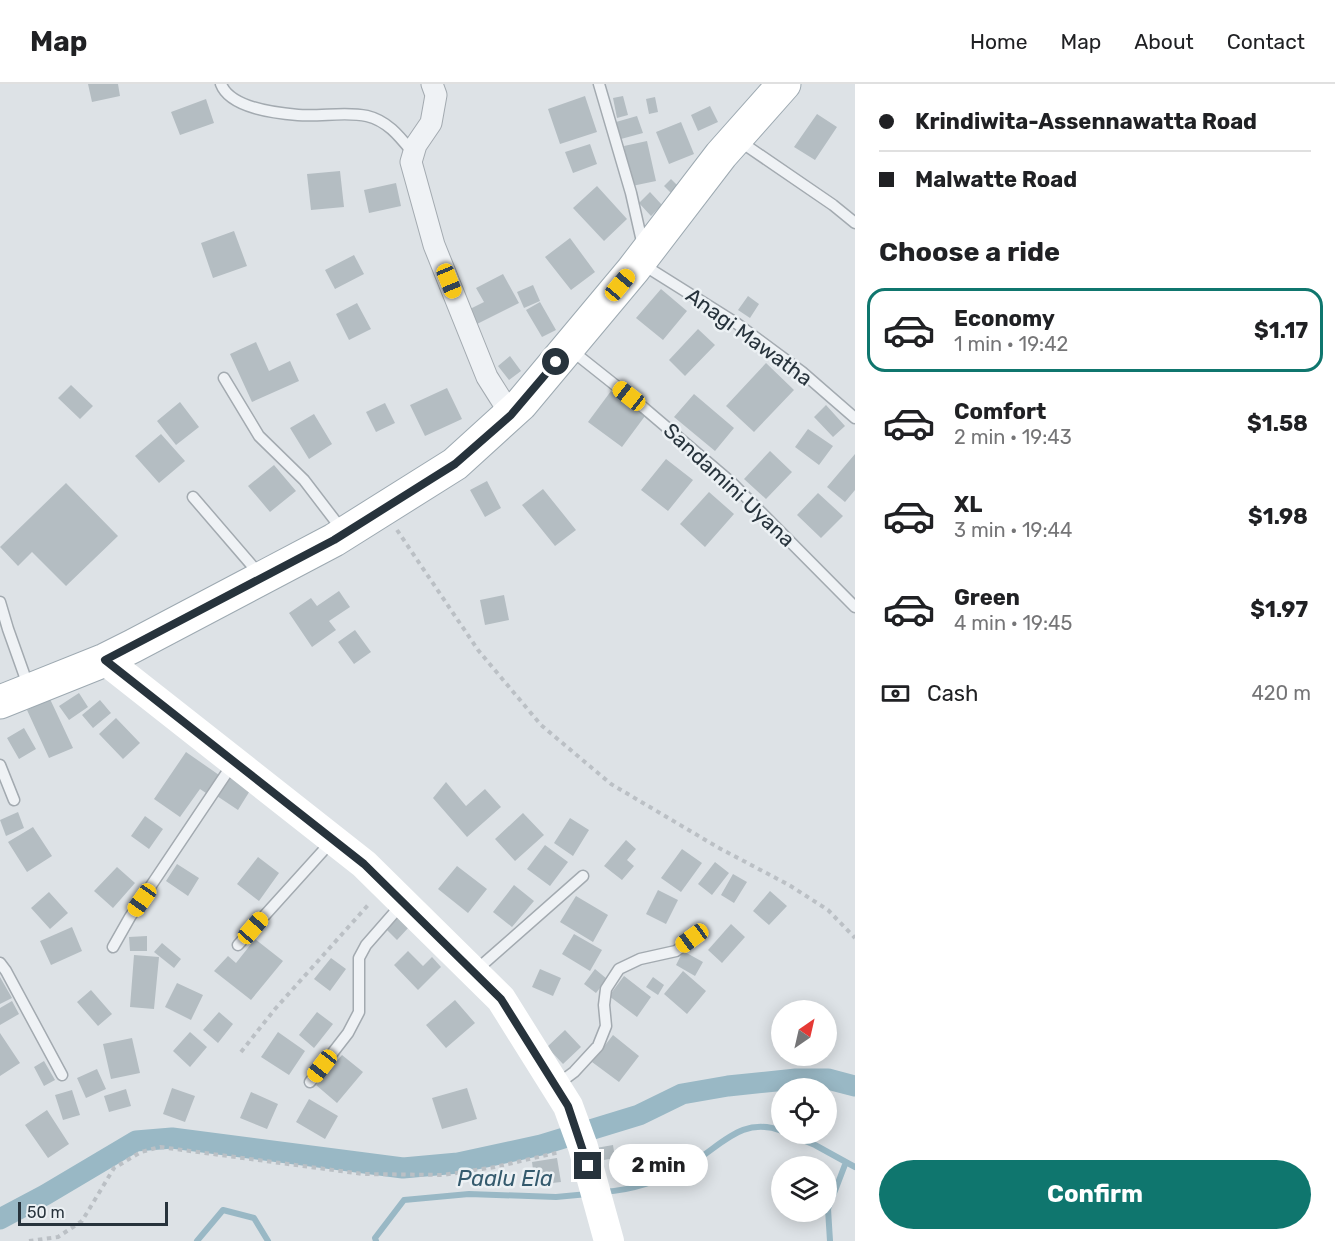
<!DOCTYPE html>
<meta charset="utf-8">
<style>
:root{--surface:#fff;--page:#f6f6f6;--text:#202124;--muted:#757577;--line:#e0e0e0;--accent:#0f766e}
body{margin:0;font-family:Rubik,sans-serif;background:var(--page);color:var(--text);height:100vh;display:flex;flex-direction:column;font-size:22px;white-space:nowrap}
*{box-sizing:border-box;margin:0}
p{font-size:20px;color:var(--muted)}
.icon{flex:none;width:33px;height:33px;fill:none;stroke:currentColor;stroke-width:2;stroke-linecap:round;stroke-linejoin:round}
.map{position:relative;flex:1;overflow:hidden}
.sheet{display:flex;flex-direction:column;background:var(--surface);width:480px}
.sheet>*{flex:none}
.banner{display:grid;align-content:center;height:132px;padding:0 24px;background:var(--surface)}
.needle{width:39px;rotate:34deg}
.controls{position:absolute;left:771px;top:916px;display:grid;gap:12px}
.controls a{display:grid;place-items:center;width:66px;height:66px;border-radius:50%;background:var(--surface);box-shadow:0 3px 15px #0003;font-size:30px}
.scale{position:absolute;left:18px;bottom:15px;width:150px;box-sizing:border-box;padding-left:6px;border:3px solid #27333c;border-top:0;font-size:16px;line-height:21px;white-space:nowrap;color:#27333c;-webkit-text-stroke:4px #ecf1f4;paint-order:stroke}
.end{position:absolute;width:27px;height:27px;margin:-14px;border:8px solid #27333c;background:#fff;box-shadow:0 0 0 3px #fff}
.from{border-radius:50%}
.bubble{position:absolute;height:42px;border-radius:21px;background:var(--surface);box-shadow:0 3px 15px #0003;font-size:20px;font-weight:700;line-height:42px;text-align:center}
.car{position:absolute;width:18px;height:36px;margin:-18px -9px;border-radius:8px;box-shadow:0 0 4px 2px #0007;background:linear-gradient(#f5c518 24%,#345 0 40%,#f5c518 0 76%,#345 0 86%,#f5c518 0)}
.banner b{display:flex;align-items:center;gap:21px;height:57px;font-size:22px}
.banner b+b{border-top:2px solid var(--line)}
.banner i{width:15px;height:15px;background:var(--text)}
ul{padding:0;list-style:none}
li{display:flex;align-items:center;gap:18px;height:84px;margin:0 12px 9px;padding:0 12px;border:3px solid transparent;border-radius:18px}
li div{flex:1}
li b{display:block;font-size:22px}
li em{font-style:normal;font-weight:700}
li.selected{border-color:var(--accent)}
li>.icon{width:54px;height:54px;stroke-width:1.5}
h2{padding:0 24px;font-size:27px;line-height:72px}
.pay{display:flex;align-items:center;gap:15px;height:66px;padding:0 24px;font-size:22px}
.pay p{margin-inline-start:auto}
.button{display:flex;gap:12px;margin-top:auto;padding:12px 24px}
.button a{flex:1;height:69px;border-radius:36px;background:var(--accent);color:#fff;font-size:24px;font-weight:700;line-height:69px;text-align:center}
header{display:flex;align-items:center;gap:36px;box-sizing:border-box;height:84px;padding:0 30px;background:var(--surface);border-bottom:2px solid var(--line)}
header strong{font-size:28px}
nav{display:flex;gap:33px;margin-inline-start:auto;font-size:21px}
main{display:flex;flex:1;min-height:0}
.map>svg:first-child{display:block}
</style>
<header>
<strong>Map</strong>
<nav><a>Home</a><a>Map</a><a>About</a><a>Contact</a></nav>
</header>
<main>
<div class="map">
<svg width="855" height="1157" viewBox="0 0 855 1157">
<rect width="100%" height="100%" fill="#dde2e6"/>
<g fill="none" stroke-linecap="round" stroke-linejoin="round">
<path stroke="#99b8c5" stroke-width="6" d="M788,1050l27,11 40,22
M604,1108c29,-2 58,-12 83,-26 33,-18 53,-51 95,-35
M197,1157l26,-31 31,8 14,23
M376,1157l-1,-3 29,-38 65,-6 87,3 32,-3
M830,1157l-2,-32 18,-47"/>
<path stroke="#99b8c5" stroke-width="21" d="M0,1135l45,-24 91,-54 36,-3 231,30 55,-5 83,-18 98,-30 43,-21 46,-8 68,-7h32l27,7"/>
</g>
<path fill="#b4bdc2" d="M88,0h30l2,12 -28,6z
M585,12l12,36 -37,12 -12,-35z
M623,12l5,19 -11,3 -4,-20z
M655,13l3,15 -9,2 -3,-15z
M206,15l8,24 -34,12 -9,-23z
M710,22l8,16 -20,9 -7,-16z
M817,30l20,13 -22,33 -21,-13z
M637,32l6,17 -22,6 -5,-17z
M681,38l13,32 -25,10 -13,-32z
M647,57l9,40 -24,5 -8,-40z
M590,60l7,20 -24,9 -8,-21z
M340,87l4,36 -33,3 -4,-36z
M671,95l8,8 -7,7 -8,-8z
M396,99l5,23 -32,7 -5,-23z
M597,102l30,33 -23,22 -31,-33z
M650,108l12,13 -11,11 -12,-13z
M234,147l13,35 -34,12 -12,-35z
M570,154l25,34 -24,18 -26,-33z
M354,171l10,19 -29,15 -10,-19z
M503,190l16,29 -44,22 -7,-15 16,-8 -8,-14z
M533,201l7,16 -16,7 -7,-16z
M661,205l26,22 -24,29 -27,-22z
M748,212l11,8 -9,14 -12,-8z
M540,218l16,28 -14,7 -16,-27z
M357,219l14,26 -22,11 -13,-26z
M698,245l17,16 -30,31 -16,-16z
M256,258l13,29 21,-10 9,20 -47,21 -22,-48z
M510,272l11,15 -12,9 -11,-14z
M766,279l28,27 -40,42 -28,-26z
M71,301l22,21 -13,13 -22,-21z
M447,304l15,31 -37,17 -15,-31z
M611,307l34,25 -23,31 -34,-25z
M694,310l40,34 -19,23 -41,-34z
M180,318l19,25 -23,18 -19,-24z
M385,319l10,20 -19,9 -10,-20z
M826,321l19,21 -12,11 -19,-20z
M314,330l18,30 -23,15 -19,-31z
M808,345l25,17 -14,19 -24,-18z
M161,350l24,27 -26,22 -24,-27z
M770,367l22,21 -26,27 -22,-20z
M855,370v36l-10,12 -18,-15z
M666,375l27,21 -25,31 -27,-21z
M274,381l22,26 -26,21 -22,-26z
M487,397l14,27 -16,9 -15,-27z
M66,399l52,53 -52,50 -34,-34 -14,14 -18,-19z
M543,405l33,41 -21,16 -33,-41z
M709,408l25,22 -29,33 -25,-23z
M818,409l25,23 -22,22 -24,-23z
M339,507l11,16 -21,14 7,9 -24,17 -23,-34 22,-15 6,8z
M504,511l5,25 -24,5 -5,-25z
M355,546l16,22 -17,12 -16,-22z
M79,609l9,14 -19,13 -10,-14z
M50,615l23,49 -24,10 -22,-48z
M100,616l11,13 -18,15 -11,-13z
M116,634l24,25 -17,16 -24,-25z
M24,644l12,21 -17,10 -12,-21z
M186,668l33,23 -13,18 -6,-4 -20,28 -26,-18z
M230,691l21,14 -13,21 -21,-14z
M446,698l20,24 19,-17 16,18 -34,30 -34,-39z
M18,728l6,16 -18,8 -6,-16z
M523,729l21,22 -29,26 -20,-22z
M145,732l18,13 -14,20 -18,-13z
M570,734l19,12 -16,26 -19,-13z
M33,743l19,29 -25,16 -19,-30z
M626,756l10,9 -9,11 7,6 -12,14 -18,-14z
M545,761l23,17 -18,24 -23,-17z
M682,765l20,14 -21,29 -20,-14z
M258,773l21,16 -20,28 -22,-17z
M715,778l14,11 -17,22 -14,-11z
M177,780l22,14 -11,18 -22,-15z
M457,782l30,23 -19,24 -30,-24z
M117,783l18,16 -22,25 -19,-17z
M733,790l14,8 -13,21 -13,-8z
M514,801l20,16 -22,26 -19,-15z
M658,806l20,10 -12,24 -20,-10z
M770,807l17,15 -18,19 -16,-14z
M49,808l19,21 -18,16 -19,-21z
M576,812l32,19 -15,27 -33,-20z
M398,833l11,10 -12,13 -10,-10z
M731,840l14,13 -23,26 -14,-13z
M72,843l10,24 -31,14 -11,-24z
M574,850l28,16 -12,21 -28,-17z
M147,852v15h-17l-1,-14z
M255,855l28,22 -32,39 -37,-29 14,-15 8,7z
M162,859l19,16 -7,9 -20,-16z
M408,867l15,15 9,-9 9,10 -23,23 -24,-25z
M683,867l20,11 -8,14 -19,-11z
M134,871l25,2 -5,52 -24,-2z
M331,874l15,11 -16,22 -16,-12z
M540,885l21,9 -8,18 -21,-9z
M595,885l12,10 -11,14 -12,-9z
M683,887l23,20 -19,23 -23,-20z
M624,892l27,21 -14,20 -28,-21z
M0,893l12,21 -12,6z
M653,893l11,8 -6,10 -12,-8z
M177,899l26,12 -12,25 -26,-13z
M91,906l21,24 -14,12 -21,-24z
M455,916l20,23 -29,25 -20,-23z
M12,917l7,13 -19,11v-17z
M219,928l14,12 -15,19 -15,-13z
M317,928l16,12 -19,24 -15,-13z
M565,946l16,17 -18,17 -16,-17z
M190,948l17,15 -17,20 -17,-16z
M278,948l27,19 -16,24 -28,-18z
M0,949l20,30 -20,13z
M613,951l26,21 -20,26 -27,-20z
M132,954l8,35 -29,6 -8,-35z
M342,971l21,17 -26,31 -21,-18z
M44,977l11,19 -11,6 -10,-19z
M97,985l9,20 -20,9 -9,-20z
M172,1004l23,8 -10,26 -22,-8z
M467,1004l10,31 -35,10 -10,-31z
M126,1005l5,17 -22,6 -5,-16z
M72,1006l8,25 -17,5 -8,-25z
M251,1008l27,12 -11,25 -27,-11z
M309,1015l29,17 -13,23 -29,-17z
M47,1026l22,34 -21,14 -23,-33z
M613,1061l2,13 -17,3 -2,-13z
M557,1074l4,24 -26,3 -3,-23z"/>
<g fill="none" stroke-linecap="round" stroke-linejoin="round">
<defs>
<path id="lane" d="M221,0c9,24 54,29 77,31 23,2 47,-4 69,1 21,5 33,21 46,37
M599,0l32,109 12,53
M738,56l95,65 22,18
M642,180l94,59 66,49 53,46
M571,266l73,58 88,75 123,124
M224,294l35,58 45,44 39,51
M193,413l68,79
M0,518l8,27 21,59
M0,681l14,35
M238,861l93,-103
M113,863l17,-30 104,-155
M0,879l6,8 56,104
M474,888l109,-96
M310,998l38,-49 11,-21v-54l7,-13 35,-40
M558,1000l16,-12 24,-26 8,-20 -2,-21 2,-16 13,-20 21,-10 36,-8 26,-19"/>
<path id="street" d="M432,0l4,11 -5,28 -15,22 -5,17 23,83 53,132 24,38"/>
<path id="primary" d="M0,618l105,-42 28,-14 201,-106 121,-76 66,-60 112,-134 88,-115 63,-71"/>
</defs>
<use href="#lane" stroke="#a3aab0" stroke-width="13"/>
<use href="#street" stroke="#a3aab0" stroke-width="23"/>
<use href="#primary" stroke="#9da9b1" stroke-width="35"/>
<path stroke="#bbc0c5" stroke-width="4" stroke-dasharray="4.5 4.5" stroke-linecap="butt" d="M397,446l81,120 63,75 70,59 108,64 70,37 39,25 27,28
M241,968l34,-43 94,-105
M29,1157l29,-4 24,-16 32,-53 27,-16 19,-5 203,27 80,1 52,-8 65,-15"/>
<use href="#lane" stroke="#eff2f5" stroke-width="10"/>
<use href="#street" stroke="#eff2f5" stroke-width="21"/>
<path stroke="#fff" stroke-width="30" d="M105,576l259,204 137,135 67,107 15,41 26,94"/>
<use href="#primary" stroke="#fff" stroke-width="33"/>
</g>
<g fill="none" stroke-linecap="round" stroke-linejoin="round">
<path stroke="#27333c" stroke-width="8" d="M556,278l-45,53 -56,49 -121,76 -229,120 259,204 137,135 67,107 20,60"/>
</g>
<g text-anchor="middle" stroke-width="5" stroke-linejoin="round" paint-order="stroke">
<g font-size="21" fill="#27333c" stroke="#ecf1f4">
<text transform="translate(749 253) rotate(36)" y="7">Anagi Mawatha</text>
<text transform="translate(729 401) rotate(43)" y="7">Sandamini Uyana</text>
</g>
<g font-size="22" font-style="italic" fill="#345a6d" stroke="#ecf1f4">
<text x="505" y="1102">Paalu Ela</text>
</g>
</g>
</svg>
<div class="controls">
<a><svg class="needle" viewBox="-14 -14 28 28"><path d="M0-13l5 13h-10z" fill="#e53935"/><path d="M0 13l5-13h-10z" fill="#757577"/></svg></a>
<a><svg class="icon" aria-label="locate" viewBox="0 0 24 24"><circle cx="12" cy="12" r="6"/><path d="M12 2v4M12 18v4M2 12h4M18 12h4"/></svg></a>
<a><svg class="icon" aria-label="layers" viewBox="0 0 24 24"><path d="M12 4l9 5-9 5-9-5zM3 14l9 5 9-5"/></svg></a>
</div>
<div class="scale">50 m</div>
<i class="end from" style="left:556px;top:278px"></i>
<i class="end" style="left:588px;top:1082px"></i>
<div class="bubble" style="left:609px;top:1060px;width:99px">2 min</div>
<i class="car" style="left:449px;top:197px;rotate:158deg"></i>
<i class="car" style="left:620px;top:201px;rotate:40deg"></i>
<i class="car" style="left:629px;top:312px;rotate:308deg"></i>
<i class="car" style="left:142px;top:816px;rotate:215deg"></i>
<i class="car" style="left:253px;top:844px;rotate:41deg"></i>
<i class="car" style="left:692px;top:854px;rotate:234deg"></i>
<i class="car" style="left:322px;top:982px;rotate:218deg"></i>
</div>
<section class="sheet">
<div class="banner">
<b><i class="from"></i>Krindiwita-Assennawatta Road</b>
<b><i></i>Malwatte Road</b>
</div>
<h2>Choose a ride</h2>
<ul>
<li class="selected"><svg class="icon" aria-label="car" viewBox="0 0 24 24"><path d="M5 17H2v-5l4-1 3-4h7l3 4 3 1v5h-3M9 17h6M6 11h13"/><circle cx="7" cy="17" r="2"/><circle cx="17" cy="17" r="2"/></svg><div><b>Economy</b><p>1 min · 19:42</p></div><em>$1.17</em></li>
<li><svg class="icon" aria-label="car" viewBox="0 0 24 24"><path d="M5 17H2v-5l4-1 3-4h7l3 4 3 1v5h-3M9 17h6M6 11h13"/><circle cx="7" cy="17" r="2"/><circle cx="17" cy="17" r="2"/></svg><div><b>Comfort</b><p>2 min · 19:43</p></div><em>$1.58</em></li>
<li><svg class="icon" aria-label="car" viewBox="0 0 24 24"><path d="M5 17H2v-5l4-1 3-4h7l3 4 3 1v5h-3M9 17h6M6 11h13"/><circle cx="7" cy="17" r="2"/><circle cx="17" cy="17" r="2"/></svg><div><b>XL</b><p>3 min · 19:44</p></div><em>$1.98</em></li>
<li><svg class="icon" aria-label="car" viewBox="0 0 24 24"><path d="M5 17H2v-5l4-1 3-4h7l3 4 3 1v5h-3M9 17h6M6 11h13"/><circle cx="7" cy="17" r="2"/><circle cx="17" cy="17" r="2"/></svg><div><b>Green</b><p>4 min · 19:45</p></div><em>$1.97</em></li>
</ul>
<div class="pay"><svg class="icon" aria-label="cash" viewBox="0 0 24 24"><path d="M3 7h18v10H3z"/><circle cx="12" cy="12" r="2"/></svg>Cash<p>420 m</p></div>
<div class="button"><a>Confirm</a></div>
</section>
</main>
